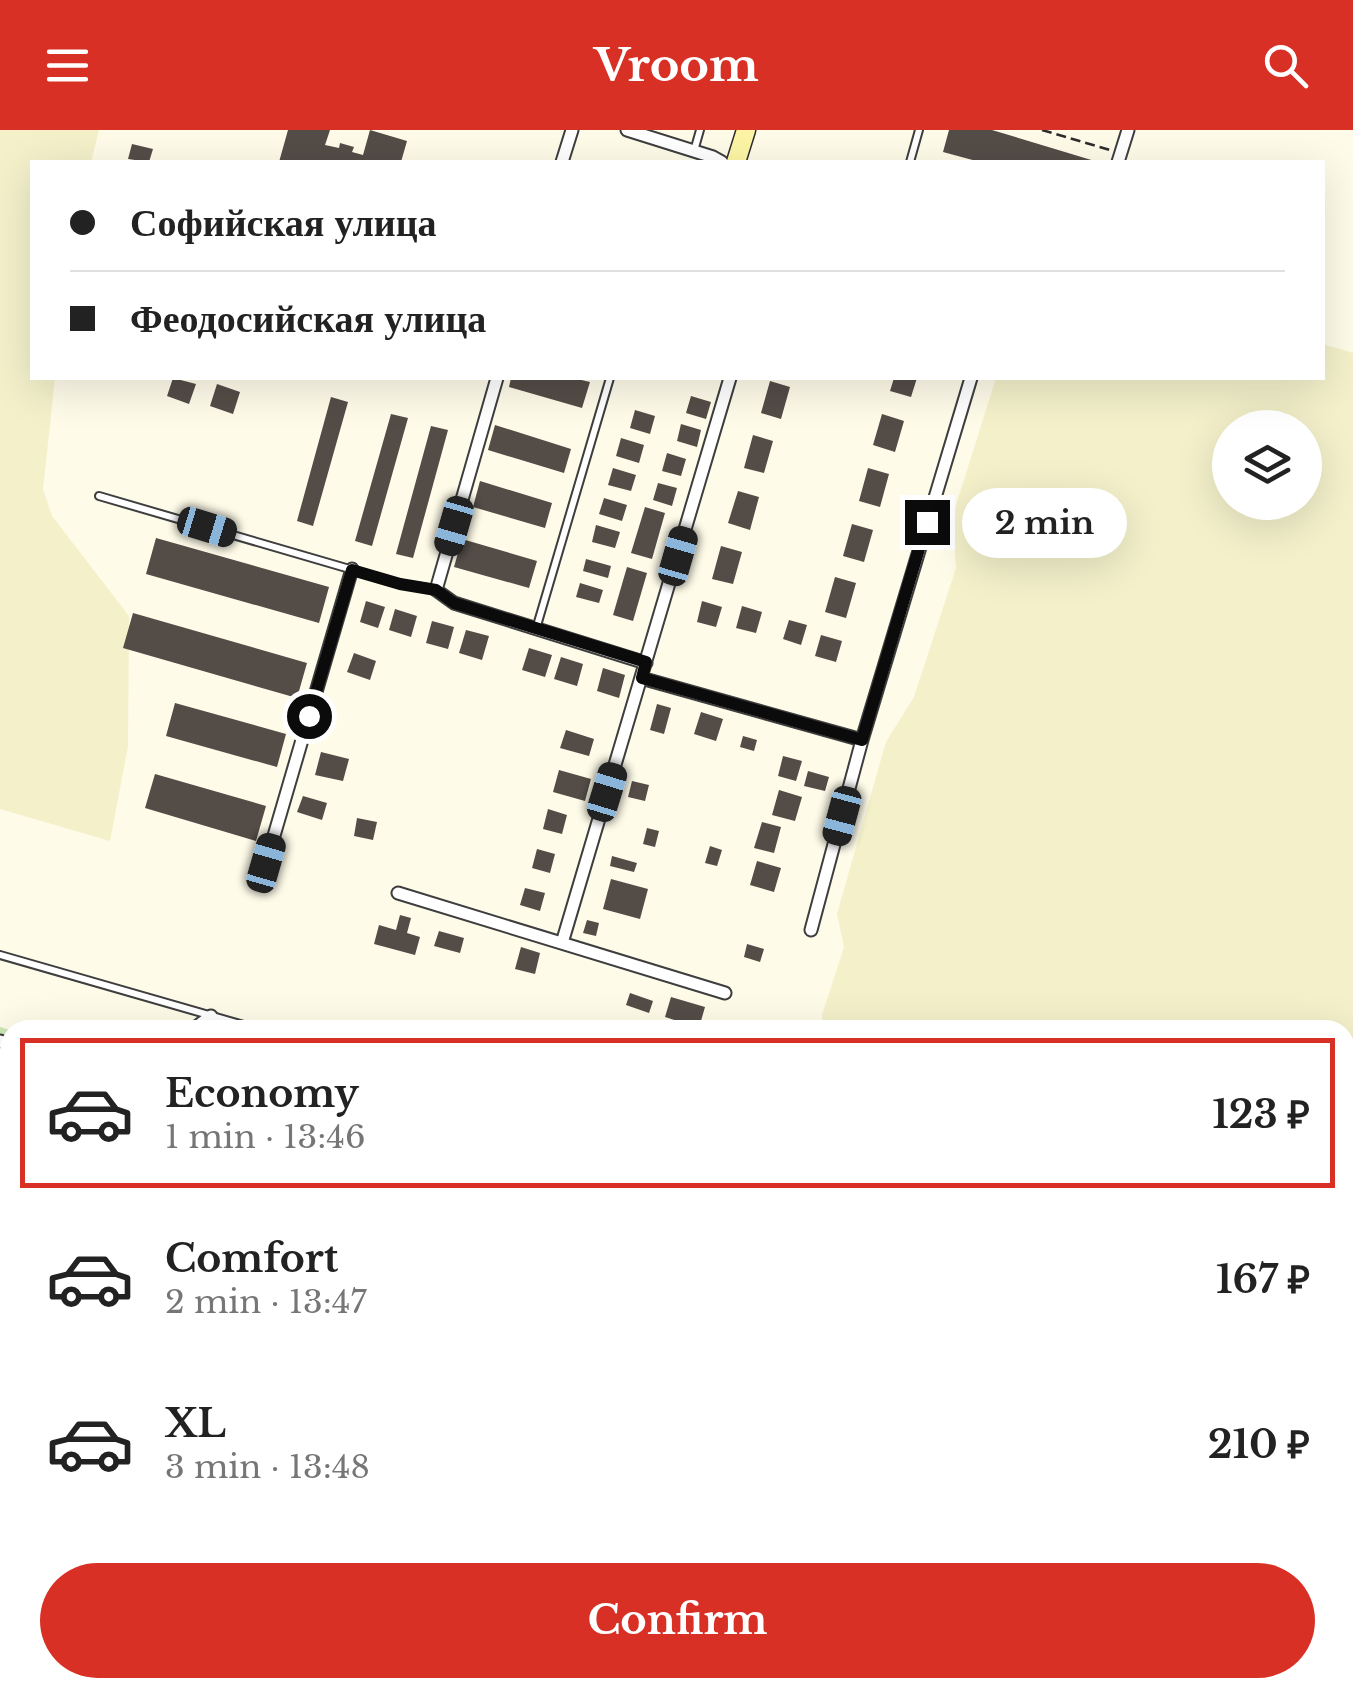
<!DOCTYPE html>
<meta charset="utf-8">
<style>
:root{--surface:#fff;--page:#f2f2f2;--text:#222;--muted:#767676;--line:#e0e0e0;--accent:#d93025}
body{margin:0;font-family:"Libre Baskerville",serif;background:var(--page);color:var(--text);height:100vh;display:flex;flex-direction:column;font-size:38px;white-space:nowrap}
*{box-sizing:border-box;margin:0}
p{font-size:32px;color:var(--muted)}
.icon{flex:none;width:55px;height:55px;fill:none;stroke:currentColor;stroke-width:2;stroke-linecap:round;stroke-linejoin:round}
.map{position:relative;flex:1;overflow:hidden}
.details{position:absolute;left:0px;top:890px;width:1355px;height:678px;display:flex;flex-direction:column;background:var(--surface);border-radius:30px 30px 0 0;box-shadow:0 10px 40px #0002}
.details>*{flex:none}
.guide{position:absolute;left:30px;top:30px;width:1295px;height:220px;border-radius:0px;box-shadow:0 10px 40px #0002;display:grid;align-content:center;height:220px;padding:0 40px;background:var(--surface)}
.tools{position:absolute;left:1212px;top:280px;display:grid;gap:20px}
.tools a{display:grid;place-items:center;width:110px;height:110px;border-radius:50%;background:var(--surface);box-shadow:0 10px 40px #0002;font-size:50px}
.end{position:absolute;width:45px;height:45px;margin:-22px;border:12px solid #0b0b0b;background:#fff;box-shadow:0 0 0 5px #fff}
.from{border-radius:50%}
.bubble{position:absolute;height:70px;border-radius:35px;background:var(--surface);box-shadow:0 10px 40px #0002;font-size:32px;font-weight:800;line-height:70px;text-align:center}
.car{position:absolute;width:30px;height:60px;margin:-30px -15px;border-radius:12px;box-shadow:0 0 8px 2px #0007;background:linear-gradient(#222 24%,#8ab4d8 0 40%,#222 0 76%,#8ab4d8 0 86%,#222 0)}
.guide b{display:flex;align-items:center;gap:35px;height:95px;font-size:38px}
.guide b+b{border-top:2px solid var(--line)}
.guide i{width:25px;height:25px;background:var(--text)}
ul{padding:18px 0 0;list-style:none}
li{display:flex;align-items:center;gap:30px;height:150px;margin:0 20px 15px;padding:0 20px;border:5px solid transparent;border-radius:0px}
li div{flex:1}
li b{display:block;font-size:38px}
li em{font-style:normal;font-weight:800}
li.on{border-color:var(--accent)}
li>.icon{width:90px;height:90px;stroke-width:1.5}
.action{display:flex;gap:20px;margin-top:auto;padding:20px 40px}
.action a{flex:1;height:115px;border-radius:60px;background:var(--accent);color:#fff;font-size:40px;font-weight:800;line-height:115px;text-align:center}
header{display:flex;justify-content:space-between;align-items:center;height:130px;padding:0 40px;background:var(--accent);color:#fff;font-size:45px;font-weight:800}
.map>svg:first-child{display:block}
</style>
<header><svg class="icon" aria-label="menu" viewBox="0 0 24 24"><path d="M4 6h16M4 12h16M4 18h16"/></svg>Vroom<svg class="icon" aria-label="search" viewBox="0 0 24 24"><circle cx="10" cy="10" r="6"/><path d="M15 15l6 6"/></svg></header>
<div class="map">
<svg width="1353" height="1566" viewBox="0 0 1353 1566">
<rect width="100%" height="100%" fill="#fefbe9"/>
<path fill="#f3f0ca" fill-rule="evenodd" d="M0,0h99l-8,32h-59v216h23l-12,111 9,27 77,100 -1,130 -18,95 -110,-32z
M1323,214l30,9v822l-8,-3v-142h-521l-2,-15 22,-68 -7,-33 49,-172 28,-45 42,-129 -4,-50 44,-140h326zM1230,298h75v74h-75z"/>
<path fill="#cde7b4" d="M0,897l10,3v658h1335v-345l8,3v350h-1353z"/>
<path fill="#534c47" d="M288,0h42l-5,15 14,3 1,-5 14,4 -2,5 11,3 7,-25 37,11 -6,21h-122z
M949,0h43l106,32h-118l-37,-10z
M132,14l21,5 -4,13 -21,-3z
M173,248l23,6 -7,20 -22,-8z
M511,248h62l17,4 -8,26 -73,-21z
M894,248h23l-6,19 -21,-6z
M770,251l20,6 -9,32 -20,-6z
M217,254l23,8 -7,22 -23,-8z
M691,266l20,6 -5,17 -20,-6z
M331,267l17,5 -35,124 -16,-5z
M635,280l20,6 -5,18 -20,-6z
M391,284l17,4 -36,128 -17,-5z
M882,284l22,7 -9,31 -22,-7z
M681,294l20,6 -4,17 -20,-6z
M495,295l76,24 -7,24 -76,-23z
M431,296l17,4 -35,128 -17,-4z
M753,305l20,6 -9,32 -20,-5z
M621,308l23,7 -5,18 -23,-7z
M667,323l19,6 -5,17 -19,-5z
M613,338l23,7 -5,16 -23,-6z
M868,338l21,6 -9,33 -21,-6z
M480,351l72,22 -7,25 -72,-21z
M658,353l19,5 -5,18 -19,-6z
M738,361l21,6 -9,33 -22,-7z
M604,368l23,7 -5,16 -23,-7z
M645,377l20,6 -13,46 -21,-6z
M852,394l21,6 -9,32 -21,-6z
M596,395l24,7 -5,16 -23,-6z
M156,408l173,49 -10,36 -173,-49z
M462,409l75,22 -8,27 -75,-21z
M721,416l21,6 -9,32 -21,-5z
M586,429l25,7 -3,12 -25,-7z
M627,437l20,6 -14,48 -20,-6z
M835,447l21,6 -10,35 -21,-6z
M580,453l23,7 -4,13 -23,-6z
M366,471l19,6 -7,21 -18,-6z
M702,471l20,6 -6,20 -19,-5z
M742,476l20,6 -6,21 -20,-5z
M395,479l22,7 -6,21 -22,-7z
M133,483l174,50 -10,35 -174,-50z
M789,490l18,5 -6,20 -18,-6z
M432,491l22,6 -6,22 -22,-6z
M466,500l23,6 -7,24 -23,-7z
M821,505l21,6 -6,21 -21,-6z
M529,518l23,7 -7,22 -23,-7z
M354,523l22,8 -6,19 -23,-8z
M561,527l22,7 -6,22 -23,-7z
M603,538l22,7 -6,23 -22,-7z
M175,573l111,31 -9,33 -111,-31z
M657,574l14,4 -7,26 -14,-4z
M701,582l22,7 -7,22 -22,-7z
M566,600l28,9 -5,17 -29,-8z
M743,606l14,4 -3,11 -14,-4z
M321,622l28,7 -6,22 -28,-6z
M783,626l19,5 -6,20 -18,-5z
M559,640l32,9 -6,22 -32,-9z
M808,641l21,6 -4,14 -21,-5z
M155,644l111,32 -10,35 -111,-33z
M632,651l17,4 -4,16 -17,-4z
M779,660l23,7 -7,24 -23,-6z
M303,666l24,7 -5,17 -25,-8z
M548,679l19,6 -5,19 -19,-5z
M357,688l20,4 -4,18 -19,-4z
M762,692l19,5 -7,26 -20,-5z
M647,698l12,3 -4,16 -12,-3z
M710,716l12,4 -5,16 -12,-3z
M537,719l18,5 -5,19 -18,-5z
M612,726l25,7 -3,9 -24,-6z
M757,731l24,7 -7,24 -24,-7z
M611,749l37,10 -8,30 -37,-10z
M525,758l20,5 -5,18 -20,-6z
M400,785l11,3 -4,15 13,4 -5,18 -41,-11 5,-19 17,5z
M587,790l12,3 -3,13 -13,-3z
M439,801l25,7 -4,15 -26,-7z
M747,814l17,5 -4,13 -16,-5z
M521,817l19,6 -5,21 -20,-5z
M630,863l23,8 -4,12 -23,-8z
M671,867l34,10 -6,21 -34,-11z
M1348,1490l5,8v16l-8,6v-28z
M1345,1554l6,8 -6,4h-24l-4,-6 4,-2h24z
M405,1558h30l-6,4 2,4h-20z
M673,1558h18l6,8h-35z"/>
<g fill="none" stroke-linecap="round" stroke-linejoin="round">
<defs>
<path id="lane" d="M694,21l6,-21
M910,32l9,-32
M99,366l302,88 34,5
M536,499l74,-251
M0,825l261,75
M1345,1204l8,2"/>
<path id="street" d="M627,0l86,27 9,5
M562,32l10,-32
M1118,32l10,-32
M497,248l-61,212 18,13 192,60
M641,548l221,62
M266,733l86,-294
M398,763l327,100
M811,800l51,-190 109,-362
M562,813l168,-565
M192,900l19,-14
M0,911l10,3
M1345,1376l8,3
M1345,1465l8,-6
M603,1558l7,8
M1292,1558l6,8
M225,1566v-8
M339,1566l12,-8
M632,1566l11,-8
M918,1566l11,-8
M1213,1566l11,-8"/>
<path id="secondary" d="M736,32l10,-32"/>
</defs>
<use href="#lane" stroke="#3e3e3e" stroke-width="10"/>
<use href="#street" stroke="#3e3e3e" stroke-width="15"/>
<use href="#secondary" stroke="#2d2d2d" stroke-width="21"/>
<path stroke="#2d2d2d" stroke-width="2.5" stroke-dasharray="10 5" stroke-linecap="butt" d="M1042,0l68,20
M0,1492l10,1
M583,1558l6,8"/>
<use href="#lane" stroke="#fff" stroke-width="6"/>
<use href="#street" stroke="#fff" stroke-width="11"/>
<use href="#secondary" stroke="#fdf5a5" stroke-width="18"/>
</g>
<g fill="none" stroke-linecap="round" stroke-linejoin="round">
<path stroke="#0b0b0b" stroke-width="12" d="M309,586l43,-146 48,14 36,6 18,13 192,59 -4,16 220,62 65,-218"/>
</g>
</svg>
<div class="tools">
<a><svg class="icon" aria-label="layers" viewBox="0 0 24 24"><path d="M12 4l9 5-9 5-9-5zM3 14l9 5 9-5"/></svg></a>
</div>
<i class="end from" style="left:309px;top:586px"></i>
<i class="end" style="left:927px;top:392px"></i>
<div class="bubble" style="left:962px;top:358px;width:165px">2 min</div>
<i class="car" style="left:454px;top:396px;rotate:196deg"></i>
<i class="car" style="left:207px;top:397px;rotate:107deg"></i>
<i class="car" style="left:678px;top:426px;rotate:16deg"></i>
<i class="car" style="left:607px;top:662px;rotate:17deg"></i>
<i class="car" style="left:842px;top:686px;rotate:195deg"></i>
<i class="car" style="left:266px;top:733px;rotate:16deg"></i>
<div class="guide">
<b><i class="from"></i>Софийская улица</b>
<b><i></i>Феодосийская улица</b>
</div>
<section class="details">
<ul>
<li class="on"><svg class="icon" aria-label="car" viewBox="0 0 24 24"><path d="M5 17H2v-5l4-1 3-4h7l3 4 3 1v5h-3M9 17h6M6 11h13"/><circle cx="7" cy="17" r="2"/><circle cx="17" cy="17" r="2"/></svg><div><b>Economy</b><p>1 min · 13:46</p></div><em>123 ₽</em></li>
<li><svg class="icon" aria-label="car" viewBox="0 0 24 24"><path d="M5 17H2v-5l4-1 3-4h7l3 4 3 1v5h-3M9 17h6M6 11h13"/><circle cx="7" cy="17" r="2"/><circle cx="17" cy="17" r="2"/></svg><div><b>Comfort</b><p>2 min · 13:47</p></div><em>167 ₽</em></li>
<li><svg class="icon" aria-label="car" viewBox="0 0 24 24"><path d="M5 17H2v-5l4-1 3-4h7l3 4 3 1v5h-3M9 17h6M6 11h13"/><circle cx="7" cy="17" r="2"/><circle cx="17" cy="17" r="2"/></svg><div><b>XL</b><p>3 min · 13:48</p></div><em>210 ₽</em></li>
</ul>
<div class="action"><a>Confirm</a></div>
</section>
</div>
